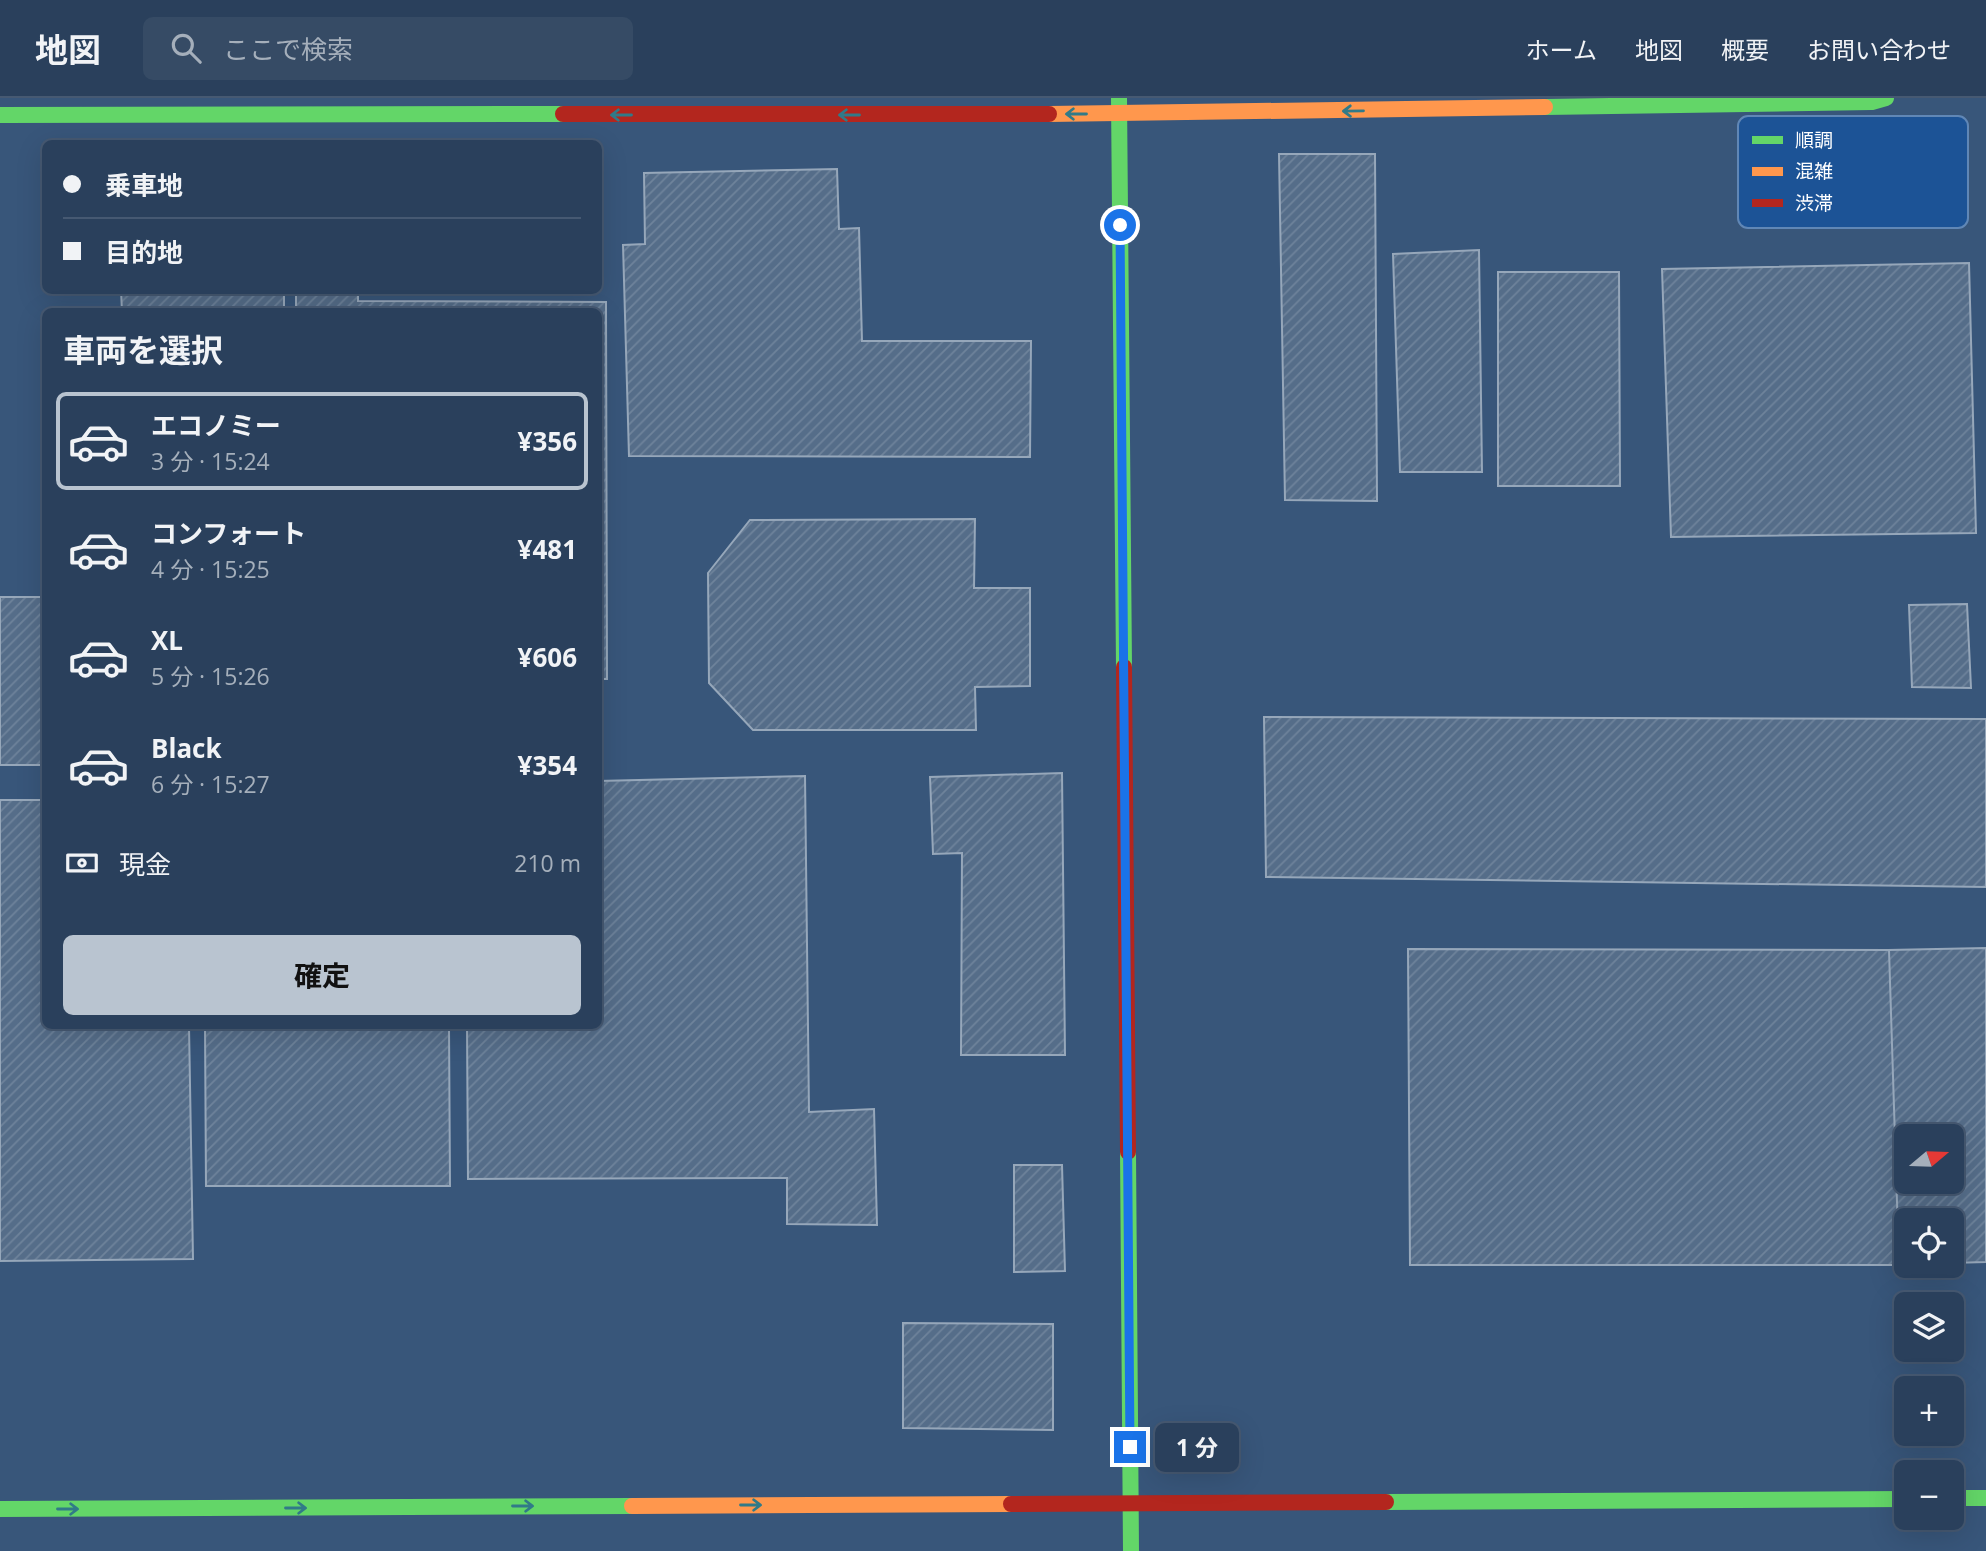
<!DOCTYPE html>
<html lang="ja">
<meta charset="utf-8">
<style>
:root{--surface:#2a405c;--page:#364b65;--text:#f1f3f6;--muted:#a5afbb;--line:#465972;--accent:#b9c4d0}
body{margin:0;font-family:"Open Sans","Noto Sans JP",sans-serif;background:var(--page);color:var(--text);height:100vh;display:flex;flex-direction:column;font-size:26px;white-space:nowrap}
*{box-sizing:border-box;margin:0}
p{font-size:23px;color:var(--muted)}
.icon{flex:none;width:38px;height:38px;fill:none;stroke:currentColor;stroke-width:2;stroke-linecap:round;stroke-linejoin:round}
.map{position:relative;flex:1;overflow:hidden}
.details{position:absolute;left:42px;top:210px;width:560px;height:721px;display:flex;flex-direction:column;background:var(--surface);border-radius:10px;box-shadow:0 7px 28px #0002,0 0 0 2px var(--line)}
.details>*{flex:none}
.top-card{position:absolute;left:42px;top:42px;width:560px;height:154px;border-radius:10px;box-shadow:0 7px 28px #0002,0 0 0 2px var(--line);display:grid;align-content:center;height:154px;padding:0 21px;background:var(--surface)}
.needle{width:46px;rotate:71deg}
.tools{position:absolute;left:1894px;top:1026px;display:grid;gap:14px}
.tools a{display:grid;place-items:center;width:70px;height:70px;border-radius:10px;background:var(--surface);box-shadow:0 7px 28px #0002,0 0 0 2px var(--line);font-size:35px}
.end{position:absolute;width:32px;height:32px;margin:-16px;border:9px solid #1a73e8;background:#fff;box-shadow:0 0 0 4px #fff}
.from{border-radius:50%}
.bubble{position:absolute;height:49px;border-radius:10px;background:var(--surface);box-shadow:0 7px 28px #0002,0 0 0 2px var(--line);font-size:23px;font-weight:700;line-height:49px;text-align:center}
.top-card b{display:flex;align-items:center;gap:24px;height:66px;font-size:26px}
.top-card b+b{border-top:2px solid var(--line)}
.top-card i{width:18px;height:18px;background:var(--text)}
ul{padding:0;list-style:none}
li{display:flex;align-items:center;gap:21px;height:98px;margin:0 14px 10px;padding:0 7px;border:4px solid transparent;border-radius:10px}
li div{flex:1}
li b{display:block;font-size:26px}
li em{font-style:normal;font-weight:700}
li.on{border-color:var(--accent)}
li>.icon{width:63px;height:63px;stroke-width:1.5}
h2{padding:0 21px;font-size:32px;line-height:84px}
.pay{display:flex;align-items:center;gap:18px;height:77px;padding:0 21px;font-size:26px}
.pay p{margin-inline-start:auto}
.primary-button{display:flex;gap:14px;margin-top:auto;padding:14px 21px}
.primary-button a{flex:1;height:80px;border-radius:10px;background:var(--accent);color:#111;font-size:28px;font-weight:700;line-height:80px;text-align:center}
header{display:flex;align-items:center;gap:42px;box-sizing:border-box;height:98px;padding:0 35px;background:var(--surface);border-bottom:2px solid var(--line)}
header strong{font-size:33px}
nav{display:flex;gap:38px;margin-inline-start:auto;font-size:24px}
.search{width:490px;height:63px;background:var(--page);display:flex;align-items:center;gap:18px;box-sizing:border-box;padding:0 24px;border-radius:10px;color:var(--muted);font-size:26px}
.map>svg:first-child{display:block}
</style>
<header>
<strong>地図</strong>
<div class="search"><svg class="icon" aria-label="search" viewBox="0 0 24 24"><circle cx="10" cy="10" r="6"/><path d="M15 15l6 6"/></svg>ここで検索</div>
<nav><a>ホーム</a><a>地図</a><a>概要</a><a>お問い合わせ</a></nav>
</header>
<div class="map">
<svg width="1986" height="1453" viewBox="0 0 1986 1453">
<defs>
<pattern id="building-hatch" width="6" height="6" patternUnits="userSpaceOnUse" patternTransform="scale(1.75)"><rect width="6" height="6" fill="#556d89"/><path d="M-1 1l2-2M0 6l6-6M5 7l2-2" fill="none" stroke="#6e839b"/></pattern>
</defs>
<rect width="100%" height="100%" fill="#38567a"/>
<path fill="url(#building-hatch)" stroke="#96a7ba" stroke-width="2" fill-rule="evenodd" d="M1279,56h96l2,347 -92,-1z
M837,71l2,60 20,-1 3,113h169l-1,116 -401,-1 -6,-211 22,-1 -1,-71z
M1479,152l3,222h-82l-7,-218z
M1969,165l7,270 -305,4 -9,-268z
M1498,174h121l1,214h-122z
M121,192h163v22h-162z
M296,192h62v11l248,1 1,377h-9v-367h-302z
M975,421l-1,69h56v98l-55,1 1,43h-223l-44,-47 -1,-110 42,-53z
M0,499h46v168h-46z
M1967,506l4,84 -59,-1 -3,-82z
M1264,619l722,2v168l-720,-10z
M1062,675l3,282h-104l1,-202 -29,1 -3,-77z
M805,678l4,336 65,-3 3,116 -90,-1v-46l-319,1 -1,-153h131v-245z
M0,702h46v226h143l4,233 -193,2z
M1986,850v314l-35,1v-43h-45v44l-7,1 -10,-315zM1906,1038h45v45h-45z
M1408,851l481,1 10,315h-489z
M205,928h244l1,160h-244z
M1014,1067h48l3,106 -51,1z
M903,1225l150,1v106l-150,-2z"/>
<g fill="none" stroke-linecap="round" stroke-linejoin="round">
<path stroke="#63d668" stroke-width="16" d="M1119,0l5,569
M1545,9l327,-5 14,-4
M0,17l563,-1
M1128,1054l3,399
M1951,1400h35
M1386,1404l520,-3
M0,1411l632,-3"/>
<path stroke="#ff974d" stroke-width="16" d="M1049,16l496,-7
M632,1408l379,-2"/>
<path stroke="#b3261e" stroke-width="16" d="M563,16h486
M1124,569l4,485
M1011,1406l375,-2"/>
</g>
<defs><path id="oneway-shaft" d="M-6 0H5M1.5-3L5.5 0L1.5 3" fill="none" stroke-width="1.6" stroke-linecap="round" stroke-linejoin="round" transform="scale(1.75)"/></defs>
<g stroke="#317a88">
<use href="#oneway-shaft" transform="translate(1353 13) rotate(179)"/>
<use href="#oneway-shaft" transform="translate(1076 16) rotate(180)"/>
<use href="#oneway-shaft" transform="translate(621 17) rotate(180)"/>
<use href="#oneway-shaft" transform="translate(849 17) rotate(180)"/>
<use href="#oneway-shaft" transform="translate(751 1407)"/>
<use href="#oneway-shaft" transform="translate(523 1408)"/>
<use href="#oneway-shaft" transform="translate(296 1410)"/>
<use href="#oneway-shaft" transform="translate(68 1411)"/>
</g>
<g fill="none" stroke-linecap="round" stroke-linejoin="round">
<path stroke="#1a73e8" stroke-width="9" d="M1120,127l10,1222"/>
</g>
<rect x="1738" y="18" width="230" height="112" rx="10" fill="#1c5396" stroke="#6087b6" stroke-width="2"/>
<rect x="1752" y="38" width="31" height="8" fill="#63d668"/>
<rect x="1752" y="69" width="31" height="9" fill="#ff974d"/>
<rect x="1752" y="101" width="31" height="8" fill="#b3261e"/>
<g font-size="19" fill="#fff">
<text x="1795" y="49">順調</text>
<text x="1795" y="80">混雑</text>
<text x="1795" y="112">渋滞</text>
</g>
</svg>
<div class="tools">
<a><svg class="needle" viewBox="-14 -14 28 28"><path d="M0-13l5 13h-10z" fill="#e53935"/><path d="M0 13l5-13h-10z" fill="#a5afbb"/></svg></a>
<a><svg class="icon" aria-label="locate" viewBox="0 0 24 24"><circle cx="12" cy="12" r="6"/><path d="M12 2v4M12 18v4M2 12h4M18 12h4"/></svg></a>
<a><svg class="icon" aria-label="layers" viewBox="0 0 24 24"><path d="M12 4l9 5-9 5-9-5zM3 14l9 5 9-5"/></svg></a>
<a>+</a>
<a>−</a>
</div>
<i class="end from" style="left:1120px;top:127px"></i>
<i class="end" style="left:1130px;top:1349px"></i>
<div class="bubble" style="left:1155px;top:1325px;width:84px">1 分</div>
<div class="top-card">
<b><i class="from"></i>乗車地</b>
<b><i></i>目的地</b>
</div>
<section class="details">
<h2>車両を選択</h2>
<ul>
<li class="on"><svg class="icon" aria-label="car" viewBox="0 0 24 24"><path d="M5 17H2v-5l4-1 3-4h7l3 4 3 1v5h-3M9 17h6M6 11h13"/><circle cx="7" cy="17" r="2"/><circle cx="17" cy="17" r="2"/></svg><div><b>エコノミー</b><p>3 分 · 15:24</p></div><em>¥356</em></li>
<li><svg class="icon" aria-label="car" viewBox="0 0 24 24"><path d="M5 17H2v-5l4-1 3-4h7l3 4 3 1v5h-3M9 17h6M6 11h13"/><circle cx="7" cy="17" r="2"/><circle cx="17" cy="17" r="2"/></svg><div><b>コンフォート</b><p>4 分 · 15:25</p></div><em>¥481</em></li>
<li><svg class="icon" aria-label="car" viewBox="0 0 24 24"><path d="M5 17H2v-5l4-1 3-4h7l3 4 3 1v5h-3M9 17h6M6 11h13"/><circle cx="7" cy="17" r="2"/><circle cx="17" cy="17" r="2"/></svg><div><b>XL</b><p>5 分 · 15:26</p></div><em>¥606</em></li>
<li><svg class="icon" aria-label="car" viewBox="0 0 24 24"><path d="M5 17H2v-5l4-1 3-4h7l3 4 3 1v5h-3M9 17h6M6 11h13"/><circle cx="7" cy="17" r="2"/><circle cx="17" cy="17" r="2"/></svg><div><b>Black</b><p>6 分 · 15:27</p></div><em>¥354</em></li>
</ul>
<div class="pay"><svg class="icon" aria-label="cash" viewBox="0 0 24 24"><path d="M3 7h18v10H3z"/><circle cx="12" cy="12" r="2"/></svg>現金<p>210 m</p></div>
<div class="primary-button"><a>確定</a></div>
</section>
</div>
